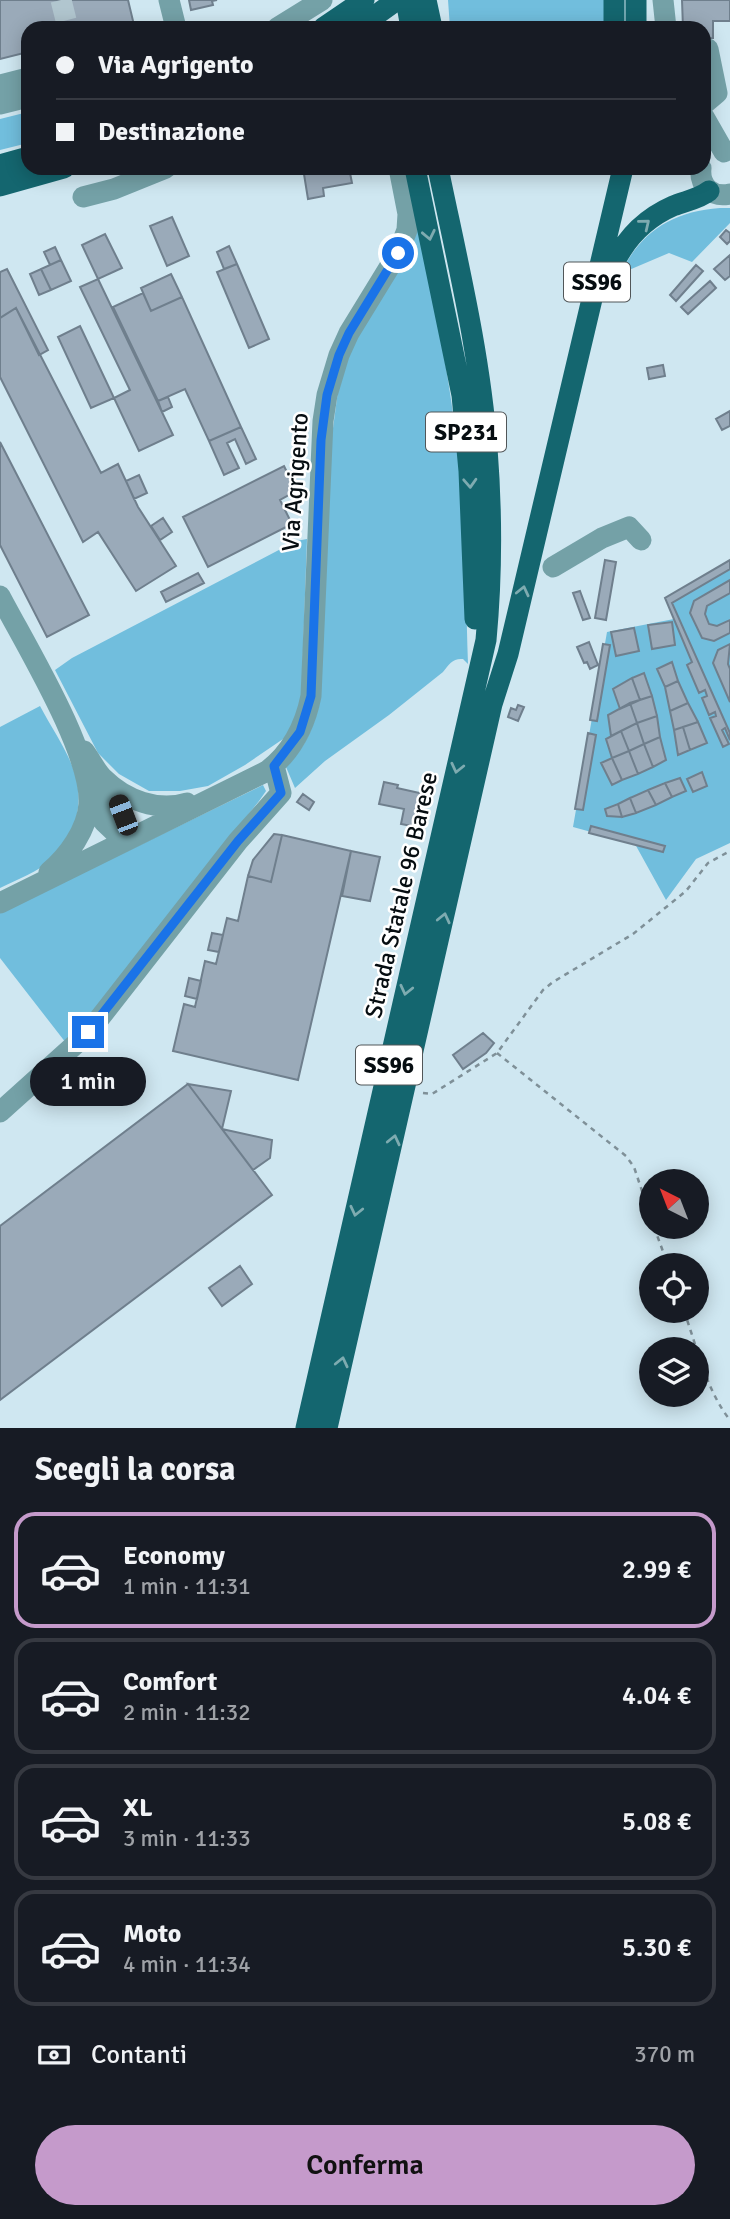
<!DOCTYPE html>
<html lang="it">
<meta charset="utf-8">
<style>
:root{--surface:#171b24;--page:#20242c;--text:#f1f3f6;--muted:#9ea1a6;--line:#363941;--accent:#c59acb}
body{margin:0;font-family:Signika,sans-serif;background:var(--page);color:var(--text);height:100vh;display:flex;flex-direction:column;font-size:26px;white-space:nowrap}
*{box-sizing:border-box;margin:0}
p{font-size:23px;color:var(--muted)}
.icon{flex:none;width:38px;height:38px;fill:none;stroke:currentColor;stroke-width:2;stroke-linecap:round;stroke-linejoin:round}
.map{position:relative;height:1428px;overflow:hidden}
.sheet{display:flex;flex-direction:column;background:var(--surface);flex:1}
.sheet>*{flex:none}
.hud{position:absolute;left:21px;top:21px;width:690px;height:154px;border-radius:21px;box-shadow:0 4px 18px #0003;display:grid;align-content:center;height:154px;padding:0 35px;background:var(--surface)}
.needle{width:46px;rotate:318deg}
.buttons{position:absolute;left:639px;top:1169px;display:grid;gap:14px}
.buttons a{display:grid;place-items:center;width:70px;height:70px;border-radius:50%;background:var(--surface);box-shadow:0 4px 18px #0003;font-size:35px}
.end{position:absolute;width:32px;height:32px;margin:-16px;border:9px solid #1a73e8;background:#fff;box-shadow:0 0 0 4px #fff}
.from{border-radius:50%}
.bubble{position:absolute;height:49px;border-radius:24px;background:var(--surface);box-shadow:0 4px 18px #0003;font-size:23px;font-weight:600;line-height:49px;text-align:center}
.car{position:absolute;width:21px;height:42px;margin:-21px -10px;border-radius:9px;box-shadow:0 0 5px 2px #0007;background:linear-gradient(#222 24%,#8ab4d8 0 40%,#222 0 76%,#8ab4d8 0 86%,#222 0)}
.hud b{display:flex;align-items:center;gap:24px;height:66px;font-size:26px}
.hud b+b{border-top:2px solid var(--line)}
.hud i{width:18px;height:18px;background:var(--text)}
ul{padding:0;list-style:none}
li{display:flex;align-items:center;gap:21px;height:116px;margin:0 14px 10px;padding:0 21px;border:4px solid var(--line);border-radius:21px}
li div{flex:1}
li b{display:block;font-size:26px}
li em{font-style:normal;font-weight:600}
li.active{border-color:var(--accent)}
li>.icon{width:63px;height:63px;stroke-width:1.5}
h2{padding:0 35px;font-size:32px;line-height:84px}
.pay{display:flex;align-items:center;gap:18px;height:77px;padding:0 35px;font-size:26px}
.pay p{margin-inline-start:auto}
.cta{display:flex;gap:14px;margin-top:auto;padding:14px 35px}
.cta a{flex:1;height:80px;border-radius:42px;background:var(--accent);color:#111;font-size:28px;font-weight:600;line-height:80px;text-align:center}
.map>svg:first-child{display:block}
</style>
<div class="map">
<svg width="730" height="1428" viewBox="0 0 730 1428">
<rect width="100%" height="100%" fill="#cfe7f1"/>
<path fill="#71bedd" d="M448,0h159l-1,28h-156z
M28,112v31l-28,7v-31z
M720,208h10v15l-38,39 -23,-9 -40,17 -14,16c20,-50 52,-74 105,-78z
M414,215c22,90 40,181 47,273 5,59 5,118 7,176l-5,-5c-10,-1 -14,5 -20,13l-54,43 -64,46 -30,27 -9,-21c18,-18 26,-36 33,-61l8,-233 11,-82 14,-50z
M307,539l-6,166 -15,32 -41,28 -37,21 -28,5h-31l-30,-17 -21,-21 -43,-83 17,-12 224,-117z
M730,560v283l-34,16 -30,41 -31,-56 -62,-17 34,-195 67,-13 -9,-21z
M40,706c11,21 29,47 35,68 9,29 1,64 -23,85 -14,13 -34,20 -52,29v-161z
M263,785l3,6 -7,10 -167,212 -26,30 -66,-85v-45z"/>
<path fill="#9aaab9" stroke="#6f7f8d" stroke-width="2" d="M0,0h128l6,25 -11,3h-95v24l-28,7z
M189,0h28l-5,1 1,4 -22,5z
M682,0h48v21h-17v17l-9,1v-11h-21z
M303,168h46l3,15 -29,5 1,8 -16,3z
M172,217l17,39 -22,10 -17,-40z
M726,230l4,3v8l-3,3 -7,-7z
M105,234l17,34 -24,11 -16,-34z
M229,246l8,18 -13,5 -7,-17z
M55,247l6,13 -11,5 -6,-13z
M730,255v21l-5,4 -11,-11z
M61,260l10,21 -20,9 -10,-21z
M237,264l32,75 -20,9 -32,-76z
M696,265l7,6 -27,30 -6,-6z
M7,269l41,81 -9,5 -23,-47 -16,10v-46z
M41,269l10,21 -12,5 -9,-21z
M171,274l11,23 -31,14 -10,-23z
M98,279l75,156 -34,16 -25,-53 16,-8 -50,-103z
M710,281l6,7 -28,26 -7,-7z
M143,293l8,18 31,-14 59,130 -32,14 -24,-52 -27,12 -45,-94z
M16,308l85,165 17,-9 20,43 38,59 -40,25 -38,-59 -15,10 -83,-165v-59z
M80,326l34,72 -23,10 -33,-71z
M663,365l2,11 -16,3 -2,-11z
M168,397l4,10 -10,5 -4,-11z
M730,411v15l-8,4 -6,-11z
M241,427l15,32 -10,5 -11,-25 -8,4 12,25 -15,7 -15,-34z
M0,442l89,173 -42,22 -47,-92z
M284,466l12,25 -16,9 12,24 -84,43 -25,-50z
M139,475l8,18 -13,6 -8,-18z
M163,518l9,14 -12,8 -9,-14z
M605,560l11,2 -10,58 -11,-2z
M730,560v9l-58,34 58,130v7l-5,-12 -3,2 7,14 -6,3 -13,-29 6,-2 -1,-4 -6,3 -7,-17 5,-2 -2,-6 -6,3 -12,-28 5,-3 -27,-64z
M198,573l6,10 -38,19 -5,-10z
M730,580v13l-23,13 -2,8 4,10 8,2 13,-6v13l-16,8 -12,-3 -12,-25 4,-12z
M580,591l10,27 -7,2 -10,-27z
M672,622l3,23 -23,4 -4,-24z
M634,628l5,23 -23,5 -5,-24z
M589,642l9,23 -8,4 -3,-7 -3,1 -7,-16z
M603,644l7,1 -13,76 -7,-1z
M730,644l-2,20 2,5v33l-17,-39 5,-13z
M672,662l6,19 -13,6 -8,-18z
M644,673l8,23 -12,4 -8,-22z
M632,678l8,22 -20,9 -7,-20z
M678,681l10,22 -18,8 -5,-24z
M652,696l5,20 -20,7 -7,-20z
M630,703l7,20 -26,13 -3,-21z
M688,703l10,19 -24,8 -4,-19z
M518,705l6,2 -6,14 -10,-4 3,-9 5,2z
M657,716l3,21 -16,7 -7,-21z
M698,722l9,21 -17,7 -7,-23z
M637,723l7,21 -15,7 -8,-20z
M683,727l7,23 -12,5 -4,-25z
M621,731l8,20 -17,7 -6,-19z
M588,733l8,2 -13,75 -8,-1z
M660,737l6,23 -13,7 -9,-23z
M644,744l9,23 -15,7 -9,-23z
M629,751l9,23 -16,6 -10,-22z
M612,758l10,22 -10,5 -11,-22z
M702,772l5,14 -14,6 -6,-13z
M680,778l6,13 -14,6 -7,-14z
M384,782l14,3 -1,3 27,6 -7,33 -16,-3 3,-15 -25,-5z
M665,783l7,14 -16,8 -8,-15z
M648,790l8,15 -20,8 -6,-15z
M303,794l11,8 -5,8 -12,-8z
M630,798l6,15 -14,4 -4,-13z
M618,804l4,13 -15,-1 -2,-7z
M591,826l74,20 -2,6 -74,-19z
M274,834l8,1 -11,47 -23,-6 5,-16z
M282,835l69,16 -53,229 -125,-29 11,-47 11,3 10,-46 11,3 11,-46 11,3 10,-45 23,6z
M351,851l29,6 -10,44 -28,-5z
M212,933l11,2 -4,17 -11,-2z
M189,978l12,3 -4,18 -12,-3z
M483,1033l11,10 -8,10 -23,16 -10,-14z
M188,1084l84,111 -272,205v-174z
M188,1084l43,7 -9,38z
M222,1129l50,11 -2,18 -17,12z
M240,1266l12,18 -30,22 -13,-18z"/>
<g fill="none" stroke-linecap="round" stroke-linejoin="round">
<path stroke="#b1c6cf" stroke-width="21" stroke-dasharray="21 10" stroke-linecap="butt" d="M61,0l7,28"/>
<path stroke="#7f9098" stroke-width="2.5" stroke-dasharray="5 5" stroke-linecap="butt" d="M497,1053l129,103 8,11 17,51
M423,1093l9,1 65,-41 46,-63 10,-8 80,-48 53,-43 22,-28 22,-12
M654,1227l14,38
M684,1311c13,36 22,79 46,109"/>
<path stroke="#74a1a7" stroke-width="21" d="M169,0l7,28
M663,0l3,28
M277,28l45,-28
M0,85l28,-7
M0,104l28,-7
M704,104l13,-11 -9,-44
M704,117l20,35
M701,168c-2,18 11,30 29,26
M83,197l31,-8 52,-21
M553,567l49,-29 27,-11 12,13
M0,596c25,48 92,157 89,208 -2,26 -21,52 -40,68
M84,751c7,9 12,21 20,28 21,21 54,33 83,24
M89,791l15,31 20,19c1,-22 -4,-36 -16,-55
M0,903l267,-132c25,-19 38,-45 44,-75l12,-275 4,-26 12,-40 10,-22 49,-80 9,-23 1,-16 -9,-46
M0,1112l88,-79 150,-192 43,-48 -7,-27"/>
<path stroke="#14666f" stroke-width="21" d="M406,0l5,28
M426,0l6,28
M636,0v28
M323,28l41,-28
M358,28l39,-28
M614,28v-28
M0,165l28,-8
M415,168l47,227 7,76 6,148
M0,186l64,-18
M608,277c12,-32 33,-57 65,-71 12,-5 26,-7 36,-15
M306,1428l180,-788c6,-64 6,-128 1,-192 -7,-95 -30,-188 -49,-280
M327,1428l165,-724 16,-50 115,-486"/>
</g>
<defs><path id="oneway-chevron" d="M-2-3.5L2.5 0L-2 3.5" fill="none" stroke-width="1.6" stroke-linecap="round" stroke-linejoin="round" transform="scale(1.75)"/></defs>
<g stroke="#7eabb0">
<use href="#oneway-chevron" transform="translate(645 224) rotate(-39)"/>
<use href="#oneway-chevron" transform="translate(429 235) rotate(78)"/>
<use href="#oneway-chevron" transform="translate(470 483) rotate(87)"/>
<use href="#oneway-chevron" transform="translate(523 591) rotate(-77)"/>
<use href="#oneway-chevron" transform="translate(457 768) rotate(103)"/>
<use href="#oneway-chevron" transform="translate(444 918) rotate(-77)"/>
<use href="#oneway-chevron" transform="translate(406 990) rotate(103)"/>
<use href="#oneway-chevron" transform="translate(394 1140) rotate(-77)"/>
<use href="#oneway-chevron" transform="translate(356 1211) rotate(103)"/>
<use href="#oneway-chevron" transform="translate(342 1362) rotate(-77)"/>
</g>
<g fill="none" stroke-linecap="round" stroke-linejoin="round">
<path stroke="#1a73e8" stroke-width="9" d="M88,1032l150,-191 43,-48 -7,-27 26,-34 11,-36 10,-256 6,-45 12,-40 10,-22 49,-80"/>
</g>
<g text-anchor="middle" stroke-width="5" stroke-linejoin="round" paint-order="stroke">
<g fill="#fff" stroke="#515658" stroke-width="2">
<rect x="564" y="262.5" width="66" height="39" rx="5"/>
<rect x="426" y="412.5" width="80" height="39" rx="5"/>
<rect x="356" y="1045.5" width="66" height="39" rx="5"/>
</g>
<g font-size="23" font-weight="bold" fill="#060d11">
<text x="597" y="290">SS96</text>
<text x="466" y="440">SP231</text>
<text x="389" y="1073">SS96</text>
</g>
<g font-size="24" fill="#060d11" stroke="#fff">
<text transform="translate(295 482) rotate(-86)" y="8">Via Agrigento</text>
<text transform="translate(401 895) rotate(-77)" y="8">Strada Statale 96 Barese</text>
</g>
</g>
</svg>
<div class="buttons">
<a><svg class="needle" viewBox="-14 -14 28 28"><path d="M0-13l5 13h-10z" fill="#e53935"/><path d="M0 13l5-13h-10z" fill="#9ea1a6"/></svg></a>
<a><svg class="icon" aria-label="locate" viewBox="0 0 24 24"><circle cx="12" cy="12" r="6"/><path d="M12 2v4M12 18v4M2 12h4M18 12h4"/></svg></a>
<a><svg class="icon" aria-label="layers" viewBox="0 0 24 24"><path d="M12 4l9 5-9 5-9-5zM3 14l9 5 9-5"/></svg></a>
</div>
<i class="end from" style="left:398px;top:253px"></i>
<i class="end" style="left:88px;top:1032px"></i>
<div class="bubble" style="left:30px;top:1057px;width:116px">1 min</div>
<i class="car" style="left:123px;top:815px;rotate:339deg"></i>
<div class="hud">
<b><i class="from"></i>Via Agrigento</b>
<b><i></i>Destinazione</b>
</div>
</div>
<section class="sheet">
<h2>Scegli la corsa</h2>
<ul>
<li class="active"><svg class="icon" aria-label="car" viewBox="0 0 24 24"><path d="M5 17H2v-5l4-1 3-4h7l3 4 3 1v5h-3M9 17h6M6 11h13"/><circle cx="7" cy="17" r="2"/><circle cx="17" cy="17" r="2"/></svg><div><b>Economy</b><p>1 min · 11:31</p></div><em>2.99 €</em></li>
<li><svg class="icon" aria-label="car" viewBox="0 0 24 24"><path d="M5 17H2v-5l4-1 3-4h7l3 4 3 1v5h-3M9 17h6M6 11h13"/><circle cx="7" cy="17" r="2"/><circle cx="17" cy="17" r="2"/></svg><div><b>Comfort</b><p>2 min · 11:32</p></div><em>4.04 €</em></li>
<li><svg class="icon" aria-label="car" viewBox="0 0 24 24"><path d="M5 17H2v-5l4-1 3-4h7l3 4 3 1v5h-3M9 17h6M6 11h13"/><circle cx="7" cy="17" r="2"/><circle cx="17" cy="17" r="2"/></svg><div><b>XL</b><p>3 min · 11:33</p></div><em>5.08 €</em></li>
<li><svg class="icon" aria-label="car" viewBox="0 0 24 24"><path d="M5 17H2v-5l4-1 3-4h7l3 4 3 1v5h-3M9 17h6M6 11h13"/><circle cx="7" cy="17" r="2"/><circle cx="17" cy="17" r="2"/></svg><div><b>Moto</b><p>4 min · 11:34</p></div><em>5.30 €</em></li>
</ul>
<div class="pay"><svg class="icon" aria-label="cash" viewBox="0 0 24 24"><path d="M3 7h18v10H3z"/><circle cx="12" cy="12" r="2"/></svg>Contanti<p>370 m</p></div>
<div class="cta"><a>Conferma</a></div>
</section>
